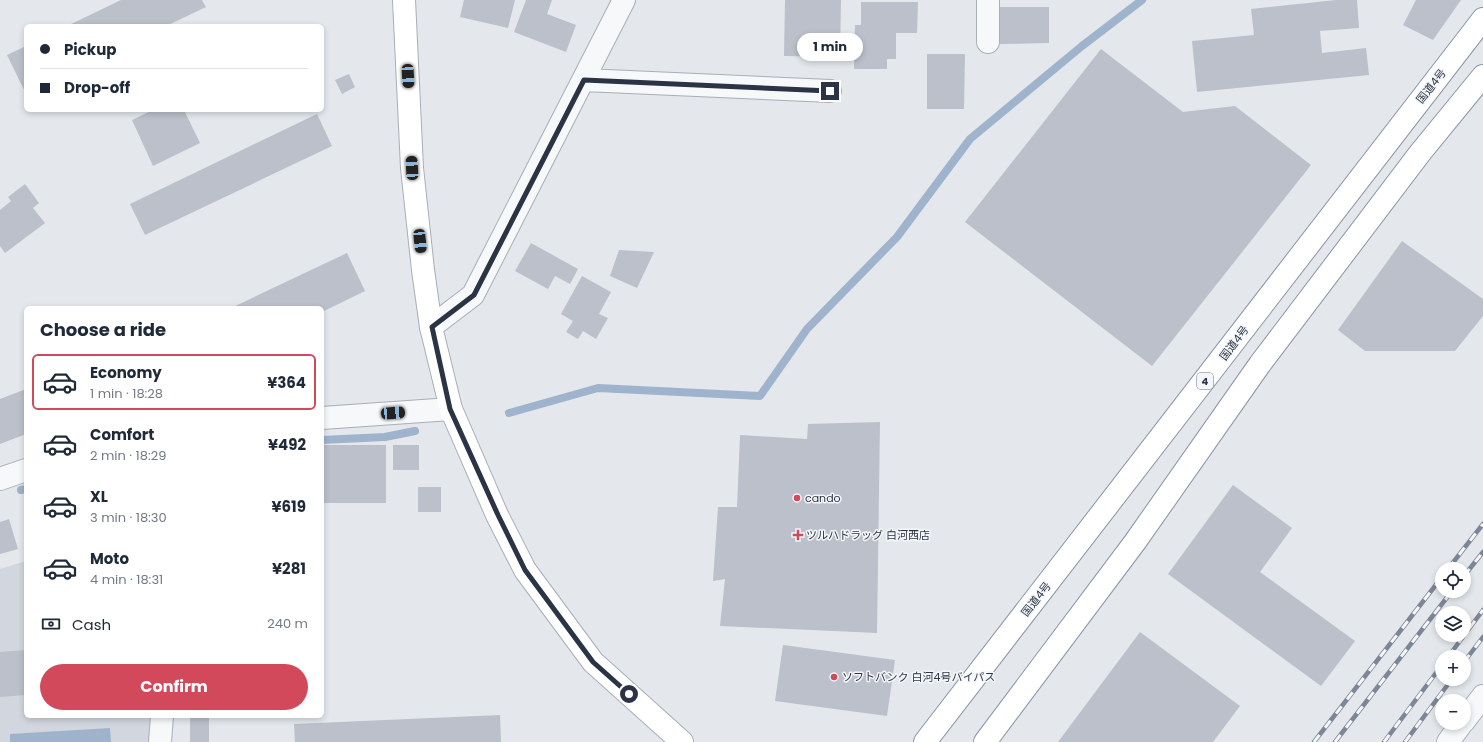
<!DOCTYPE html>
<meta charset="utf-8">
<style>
:root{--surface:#fff;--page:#f6f6f7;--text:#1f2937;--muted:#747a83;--line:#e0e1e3;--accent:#d1495b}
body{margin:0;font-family:Poppins,"Noto Sans JP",sans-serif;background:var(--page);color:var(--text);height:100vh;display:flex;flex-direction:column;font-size:15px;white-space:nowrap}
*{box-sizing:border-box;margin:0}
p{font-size:13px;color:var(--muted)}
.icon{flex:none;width:22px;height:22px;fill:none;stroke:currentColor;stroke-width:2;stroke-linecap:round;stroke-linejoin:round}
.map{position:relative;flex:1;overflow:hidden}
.details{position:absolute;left:24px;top:306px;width:300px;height:412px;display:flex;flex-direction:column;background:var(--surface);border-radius:6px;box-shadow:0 2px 6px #0003}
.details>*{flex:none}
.banner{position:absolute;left:24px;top:24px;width:300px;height:88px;border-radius:6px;box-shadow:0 2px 6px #0003;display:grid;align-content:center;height:88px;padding:0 16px;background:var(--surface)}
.fabs{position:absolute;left:1435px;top:562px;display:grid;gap:8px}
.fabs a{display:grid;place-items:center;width:36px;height:36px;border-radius:50%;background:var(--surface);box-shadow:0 2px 6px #0003;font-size:20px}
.end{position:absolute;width:18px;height:18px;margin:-9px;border:5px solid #2b3445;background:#fff;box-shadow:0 0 0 2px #fff}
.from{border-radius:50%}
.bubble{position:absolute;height:28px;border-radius:14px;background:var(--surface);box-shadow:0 2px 6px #0003;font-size:13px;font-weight:700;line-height:28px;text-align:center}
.car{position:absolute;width:12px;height:24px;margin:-12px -6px;border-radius:5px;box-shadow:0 0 3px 1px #0007;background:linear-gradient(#222 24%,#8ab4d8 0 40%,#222 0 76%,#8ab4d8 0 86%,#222 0)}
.banner b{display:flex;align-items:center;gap:14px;height:38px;font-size:15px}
.banner b+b{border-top:1px solid var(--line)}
.banner i{width:10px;height:10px;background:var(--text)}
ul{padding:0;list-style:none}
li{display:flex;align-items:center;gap:12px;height:56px;margin:0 8px 6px;padding:0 8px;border:2px solid transparent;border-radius:6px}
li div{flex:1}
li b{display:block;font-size:15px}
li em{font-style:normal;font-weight:700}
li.current{border-color:var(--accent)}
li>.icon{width:36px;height:36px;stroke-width:1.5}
h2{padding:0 16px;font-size:18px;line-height:48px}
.pay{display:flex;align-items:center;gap:10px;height:44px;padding:0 16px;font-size:15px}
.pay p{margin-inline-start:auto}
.cta{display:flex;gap:8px;margin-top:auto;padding:8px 16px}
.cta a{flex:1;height:46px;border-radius:24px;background:var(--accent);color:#fff;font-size:16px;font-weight:700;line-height:46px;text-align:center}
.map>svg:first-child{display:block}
</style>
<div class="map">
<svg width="1483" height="742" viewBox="0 0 1483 742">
<rect width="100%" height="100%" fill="#e4e7ec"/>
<path fill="#d2d6de" d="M26,561v155h124l-1,26h-149v-173z"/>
<path fill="#9fb4cc" d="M110,728l1,14h-101v-8z"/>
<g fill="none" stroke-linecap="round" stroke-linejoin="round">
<path stroke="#9fb4cc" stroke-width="8" d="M509,413l89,-25 162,8 47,-67 90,-92 73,-98 112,-93 60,-46
M322,440l63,-3 30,-6
M21,490l5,-1"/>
</g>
<path fill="#bbc0ca" d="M121,0h81l4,7 -40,19h-99z
M464,0h51l-7,28 -48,-11z
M526,0h26l-5,14 29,11 -10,27 -52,-20z
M785,0h56l-1,57 -56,-1z
M1336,0h21l2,28 -39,3 2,22 44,-5 3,27 -172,17 -5,-51 62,-6 -3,-26z
M1416,0h45l-28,40 -30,-15z
M861,2h57l-1,31h-21v26h-9v10h-33l1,-44h6z
M1000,7h49v36l-49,1z
M26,46v48l-19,-39z
M1101,49l82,63 52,-6 76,59 -159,201 -187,-144z
M927,54h38l-1,55h-37z
M349,74l6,13 -13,7 -7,-14z
M153,110h31l16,33 -47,23 -21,-46z
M317,114l15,32 -187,89 -15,-31z
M25,184l14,19 -6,5 12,15 -40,30 -5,-7v-36l11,-9 -3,-4z
M1402,241l81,58v17l-28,35h-90l-27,-21z
M531,243l47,26 -8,15 -15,-8 -7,13 -33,-18z
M619,250l35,2 -17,36 -27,-12z
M347,253l18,38 -43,21v-4h-91z
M582,276l29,16 -12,22 9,4 -12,21 -13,-8 -5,8 -12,-7 7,-11 -12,-7z
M26,389v45l-26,10v-45z
M880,422l-3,211 -157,-7 5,-47 -12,2 5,-74h19l3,-72 67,4 1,-15z
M322,445h64v58h-64z
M393,445h26v25h-26z
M1233,485l59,43 -32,44 95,69 -34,45 -153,-112z
M418,487h23v25h-23z
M9,519l9,30 -18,5v-32z
M1140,632l100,74 -27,36h-155z
M783,645l112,15 -8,56 -112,-15z
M26,650v45l-26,2v-45z
M500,715l1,27h-206l-1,-18z
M190,716h19v26h-19z"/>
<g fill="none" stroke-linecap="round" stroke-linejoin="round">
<defs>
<path id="street" d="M988,0v42
M584,80l246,11
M431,327l42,-32 151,-295
M322,418l129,-9
M0,479l26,-9
M1464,721l19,-25
M160,742l2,-26
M1448,742l14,-19"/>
<path id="secondary" d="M404,0l8,168 11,102 8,57 20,82 46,106 28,55 68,92 89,80"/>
<path id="highway" d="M925,742l558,-723
M985,742l150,-200 125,-178 160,-211 63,-77"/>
</defs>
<use href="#street" stroke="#a9aeb7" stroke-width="24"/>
<use href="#secondary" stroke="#a9aeb7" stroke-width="24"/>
<use href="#highway" stroke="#8b94a3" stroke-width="24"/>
<use href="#street" stroke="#f7f8fa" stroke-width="22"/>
<use href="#secondary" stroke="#fff" stroke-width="22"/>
<use href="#highway" stroke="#fff" stroke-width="22"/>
<defs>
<path id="rail" d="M1448,569l35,-45
M1464,576l19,-24
M1448,657l35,-47
M1464,662l19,-25
M1314,742l128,-165
M1335,742l117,-151
M1384,742l58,-77
M1405,742l47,-63"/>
</defs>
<use href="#rail" stroke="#7d8696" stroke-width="4.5"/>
<use href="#rail" stroke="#f4f6f9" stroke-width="3" stroke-dasharray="9" stroke-linecap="butt"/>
</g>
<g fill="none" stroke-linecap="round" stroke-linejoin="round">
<path stroke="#2b3445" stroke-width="5" d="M629,694l-36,-32 -68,-92 -27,-55 -48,-106 -18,-82 42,-32 110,-215 246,11"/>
</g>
<g fill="#d1495b" stroke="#f4f6f9" stroke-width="1.5">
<circle cx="797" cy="498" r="4"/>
<path d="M796 529h4v4h4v4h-4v4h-4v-4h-4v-4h4z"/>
<circle cx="834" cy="677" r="4"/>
</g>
<g text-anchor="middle" stroke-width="3" stroke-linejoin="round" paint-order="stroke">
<rect fill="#f4f6f9" stroke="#676e7b" stroke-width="1" x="1197" y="373" width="16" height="16" rx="3"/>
<g font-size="10" font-weight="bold" fill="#2b3445">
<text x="1205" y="385">4</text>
</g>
<g font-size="11" fill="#2b3445" stroke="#f4f6f9">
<text transform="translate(1431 86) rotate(-52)" y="4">国道4号</text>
<text transform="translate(1234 343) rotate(-53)" y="4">国道4号</text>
<text transform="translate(1036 599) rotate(-52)" y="4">国道4号</text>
</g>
<g font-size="11" fill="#2b3445" stroke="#f4f6f9" text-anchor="start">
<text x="805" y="502">cando</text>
<text x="806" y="539">ツルハドラッグ 白河西店</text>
<text x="842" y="681">ソフトバンク 白河4号バイパス</text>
</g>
</g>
</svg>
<div class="fabs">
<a><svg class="icon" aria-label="locate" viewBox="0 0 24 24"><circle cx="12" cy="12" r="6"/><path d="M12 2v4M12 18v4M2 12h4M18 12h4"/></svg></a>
<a><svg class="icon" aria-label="layers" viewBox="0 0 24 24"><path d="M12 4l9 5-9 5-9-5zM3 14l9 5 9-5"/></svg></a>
<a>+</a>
<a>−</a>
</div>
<i class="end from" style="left:629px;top:694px"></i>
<i class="end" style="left:830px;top:91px"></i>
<div class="bubble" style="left:797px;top:33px;width:66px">1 min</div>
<i class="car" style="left:408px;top:76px;rotate:177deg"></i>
<i class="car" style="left:412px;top:168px;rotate:357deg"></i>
<i class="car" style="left:420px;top:241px;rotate:174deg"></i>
<i class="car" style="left:393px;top:413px;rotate:86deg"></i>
<div class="banner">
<b><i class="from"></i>Pickup</b>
<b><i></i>Drop-off</b>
</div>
<section class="details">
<h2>Choose a ride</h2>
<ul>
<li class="current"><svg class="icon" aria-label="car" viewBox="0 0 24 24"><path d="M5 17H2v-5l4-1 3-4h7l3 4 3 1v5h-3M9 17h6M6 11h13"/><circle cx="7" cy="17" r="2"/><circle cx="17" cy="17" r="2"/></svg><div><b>Economy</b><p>1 min · 18:28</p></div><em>¥364</em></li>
<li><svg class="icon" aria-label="car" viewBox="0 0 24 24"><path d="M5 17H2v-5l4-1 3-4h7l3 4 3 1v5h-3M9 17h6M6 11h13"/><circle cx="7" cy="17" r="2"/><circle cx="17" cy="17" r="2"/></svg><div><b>Comfort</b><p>2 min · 18:29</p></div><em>¥492</em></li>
<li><svg class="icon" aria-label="car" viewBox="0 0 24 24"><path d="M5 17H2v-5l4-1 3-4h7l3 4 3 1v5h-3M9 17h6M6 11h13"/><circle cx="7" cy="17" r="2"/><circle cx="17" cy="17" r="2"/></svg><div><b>XL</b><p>3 min · 18:30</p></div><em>¥619</em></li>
<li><svg class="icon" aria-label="car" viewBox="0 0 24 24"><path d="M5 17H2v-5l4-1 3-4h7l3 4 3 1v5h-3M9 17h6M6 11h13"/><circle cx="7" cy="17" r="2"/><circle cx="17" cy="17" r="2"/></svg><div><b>Moto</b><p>4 min · 18:31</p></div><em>¥281</em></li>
</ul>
<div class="pay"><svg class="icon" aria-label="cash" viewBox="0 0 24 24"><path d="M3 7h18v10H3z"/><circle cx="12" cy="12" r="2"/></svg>Cash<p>240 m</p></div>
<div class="cta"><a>Confirm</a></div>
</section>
</div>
